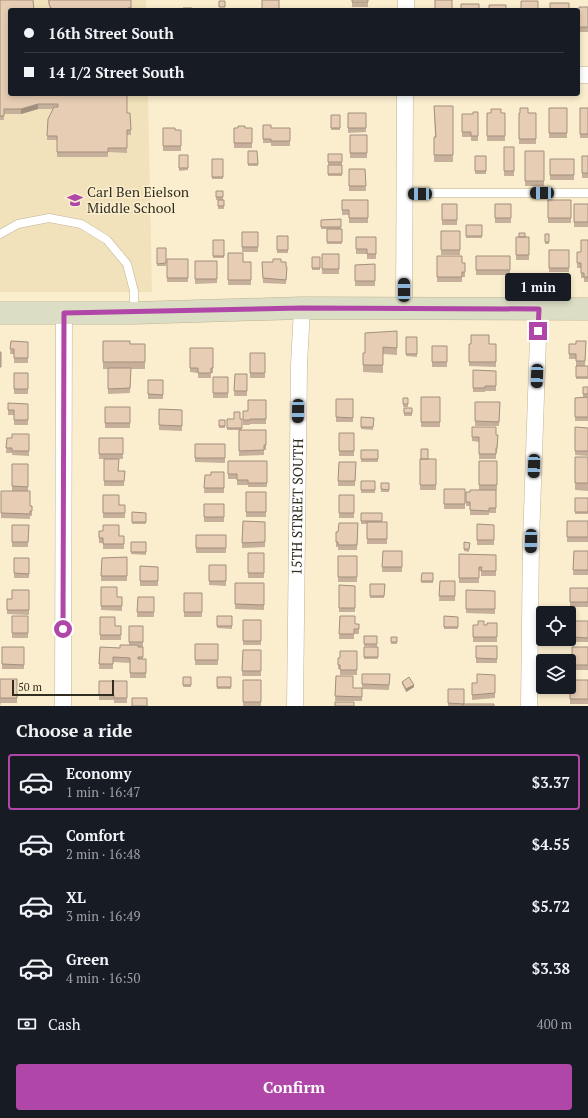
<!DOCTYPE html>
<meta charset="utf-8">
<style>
:root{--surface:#171b24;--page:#20242c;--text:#f1f3f6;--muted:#9ea1a6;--line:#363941;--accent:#b046a8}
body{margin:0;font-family:"PT Serif",serif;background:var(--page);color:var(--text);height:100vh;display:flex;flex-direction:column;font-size:15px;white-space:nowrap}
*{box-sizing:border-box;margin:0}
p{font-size:13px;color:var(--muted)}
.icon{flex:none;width:22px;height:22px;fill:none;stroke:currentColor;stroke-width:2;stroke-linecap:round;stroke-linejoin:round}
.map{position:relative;height:706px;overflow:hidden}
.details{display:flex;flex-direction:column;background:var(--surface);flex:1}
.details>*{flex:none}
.guide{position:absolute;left:8px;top:8px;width:572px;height:88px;border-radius:4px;box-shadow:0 2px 6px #0003;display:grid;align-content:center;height:88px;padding:0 16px;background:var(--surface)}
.controls{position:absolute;left:536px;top:606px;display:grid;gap:8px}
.controls a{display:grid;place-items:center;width:40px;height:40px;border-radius:4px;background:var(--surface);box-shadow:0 2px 6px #0003;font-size:20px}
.scale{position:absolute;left:12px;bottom:10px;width:102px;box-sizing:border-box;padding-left:4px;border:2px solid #322d21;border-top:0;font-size:11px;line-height:14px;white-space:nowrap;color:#322d21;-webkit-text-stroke:3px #fbeece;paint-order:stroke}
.end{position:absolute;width:18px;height:18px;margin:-9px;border:5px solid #b046a8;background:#fff;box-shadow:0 0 0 2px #fff}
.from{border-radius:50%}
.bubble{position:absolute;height:28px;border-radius:4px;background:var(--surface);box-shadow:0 2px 6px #0003;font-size:13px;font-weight:800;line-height:28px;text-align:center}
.car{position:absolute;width:12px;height:24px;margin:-12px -6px;border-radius:5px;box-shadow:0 0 3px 1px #0007;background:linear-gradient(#222 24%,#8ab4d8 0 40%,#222 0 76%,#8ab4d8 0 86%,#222 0)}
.guide b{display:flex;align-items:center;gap:14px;height:38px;font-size:15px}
.guide b+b{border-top:1px solid var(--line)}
.guide i{width:10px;height:10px;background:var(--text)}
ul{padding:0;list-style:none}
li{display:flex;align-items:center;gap:12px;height:56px;margin:0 8px 6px;padding:0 8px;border:2px solid transparent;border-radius:4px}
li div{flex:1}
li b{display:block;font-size:15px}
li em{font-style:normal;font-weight:800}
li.active{border-color:var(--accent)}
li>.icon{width:36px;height:36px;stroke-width:1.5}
h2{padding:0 16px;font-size:18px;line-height:48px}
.pay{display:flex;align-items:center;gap:10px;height:44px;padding:0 16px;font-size:15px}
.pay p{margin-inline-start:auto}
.action{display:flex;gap:8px;margin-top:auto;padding:8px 16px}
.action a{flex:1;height:46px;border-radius:4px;background:var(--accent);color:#fff;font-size:16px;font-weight:800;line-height:46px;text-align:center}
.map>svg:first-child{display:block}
</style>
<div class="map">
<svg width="588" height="706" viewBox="0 0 588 706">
<rect width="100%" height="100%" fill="#fbeece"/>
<path fill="#f2e2bb" d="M0,0h146v10h-136v84h138l4,198h-152z"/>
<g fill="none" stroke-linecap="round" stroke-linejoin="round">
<defs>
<path id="service" d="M404,193h184
M0,234l18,-10 31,-6 32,6 26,16 20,24 7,27v21"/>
<g id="minor">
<path d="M406,10v-10"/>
<path d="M578,75h10"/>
<path d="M404,309l1,-215"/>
<path d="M63,706l1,-393"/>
<path id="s1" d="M295,706l4,-341 3,-57"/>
<path d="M529,706l2,-165 8,-232"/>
</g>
<path id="secondary" d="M0,313h134l168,-5 286,1"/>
</defs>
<use href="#service" stroke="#c0b495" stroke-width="9"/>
<use href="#minor" stroke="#c0b495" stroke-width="17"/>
<use href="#secondary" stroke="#c0b495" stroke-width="23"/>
<use href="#service" stroke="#fff" stroke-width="8"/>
<use href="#minor" stroke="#fff" stroke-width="16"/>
<use href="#secondary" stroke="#dbddc4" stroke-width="22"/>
</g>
<path fill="#c7b09b" d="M0,0l34,10 93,103h3l1,22h-4v18l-19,-1v5h-51v-17h-10l1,-21 5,-10h-15l-17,5h-17v6h-4z
M48,0h83v10h-81z
M352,0h16v7h-16z
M579,7h9v25h-9z
M434,106h19v56h-19v-25h1z
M549,108h18v30h-18z
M580,108h8v30h-8z
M478,112v29h-7v-4h-9v-23h11z
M348,113h18v19l-18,1z
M487,113h18v28h-18z
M519,113h17v31h-17z
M331,115h9v15h-9z
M263,125l8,3h19v18h-19v-3h-8z
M163,128l12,2h6v21h-18z
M234,128h18v20h-18z
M350,135h17v23h-17z
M504,147h10v29h-10z
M248,151h9l1,15h-10z
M525,151h19v35h-19z
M328,154h14v11h-14z
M179,155h9v15l-9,1z
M475,156h11v18h-11z
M582,156h6v22h-6z
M212,159h11v20h-11z
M550,159h24v21h-24z
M328,165h14v11h-14z
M349,169h16l1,22h-17z
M216,191h7v9h-7z
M218,200h6v9h-6z
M342,200h26v23h-19v-8h-7z
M548,200h23v23h-23z
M442,204h15v21h-15z
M495,204h16v19h-16z
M574,204h14v23h-14z
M341,219v10h1v15h-15v-15h2h-8v-9z
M466,225h16v13h-16z
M441,231h19v24h-19z
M242,232h16v20h-16z
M545,234h4v10h-4z
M277,236h11v17h-11z
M356,237h20v22h-9v-5h-11z
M516,237h13v23h-13z
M213,240h11v18h-11z
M588,240v42h-4v-4h-3v-10h-4v-16h4z
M157,248h9v18h-9z
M549,250h20v22h-20z
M228,253l15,9h8v23h-23z
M322,254h17v20h-17z
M437,256l25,7h3v14h-3v5h-25z
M476,256h34v19h-34z
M312,257h8v13h-8z
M167,259h21v23h-21z
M195,261h22v22l-22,1z
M262,262h19l5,5 1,5 -1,12 -23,-1z
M375,264v22h-20v-21z
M397,331v24l-14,-1v19l-20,-1v-19h2z
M406,337h11v20l-11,-1z
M11,341l17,1v21h-14v-9h-4z
M103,341l27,3h15v25h-14l-1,24 -22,1v-25h-5z
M586,341l-1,25h-9v-7h-7v-15h7z
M469,344h27v23l-27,-1z
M432,346h15v21h-15z
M190,348h23v25h-2v5h-13v-5l-8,-1z
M250,353h15v25h-15z
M576,366h12v13h-12z
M473,370l23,1v20h-11v1h-12z
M14,373h14v21h-14z
M235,374h12v22h-13z
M213,377h15v21h-15z
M148,380h15v19h-15z
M583,387h5v10h-5z
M421,397h19v30h-19z
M588,397v24h-13v-23z
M403,398h5v9h-5z
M336,399h17v23h-17z
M266,400v24h-16v1h-7v-14h5z
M475,402h25l-1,24h-24z
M8,403l20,1v21h-14v-10h-6z
M105,407h25v21h-25z
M404,408h8v8h-8z
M159,409l23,1v21l-23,-1z
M361,417l13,1 -1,12 -12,-1z
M227,419h15v11h24v20h-2v5l-25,1v-26h-12z
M219,420h6v8h-6z
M472,427l24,8 2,5 -1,13h-1v6h-17v-17l-7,-1z
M575,427l13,1v28l-13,-1z
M339,433h15v23h-15z
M29,434v22l-17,-1v-2h-6l1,-15h5z
M99,438h24v21h-24z
M195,444h30v19l-30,-1z
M421,449l7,10h8v31h-16z
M361,450h17v12h-17z
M575,457h13v34l-13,-1z
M104,459l15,12h6l-1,15h-20z
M228,461h39v26h-19v-2h-11v-6h-9z
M479,461h18v29h-1v23h-7v2h-19v-9h-4v-14h4l9,-2z
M356,462l-1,24h-17v-5z
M12,464h16v27l2,15h2v10h-2v3l-29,-1v-27h11z
M224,472v21h-20l1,-18h6z
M361,481h14v12h-14z
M381,483h8v9h-8z
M444,489h21v20h-21z
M246,492h20v25h-20z
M103,495l16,10h6v13h-22z
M339,495h15v23h-15z
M575,498h13v16h-13z
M204,504h20v18h-20z
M132,512l14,1v11h-14z
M361,513h21v9h5v22h-20v-20h-6z
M243,521l22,1v25l-23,1z
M567,521h21v21h-21z
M358,523l-1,27h-19v-3h-2v-15h2z
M477,524l17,1v20h-17z
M12,525h17l-1,22h-16z
M99,531l20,5h5v13h-21v-6h-4z
M196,535h30v18h-30z
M131,542h15v13l-15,-1z
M464,542l6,1 -1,9 -5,-1z
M383,551h19v21h-20z
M574,551h14v24h-15z
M248,553h16v25h-16z
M459,554l37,1v21h-15v-5h-2v12h-20z
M338,556h19v26h-19z
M127,557v24h-26l1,-23z
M14,558h15v20h-15z
M209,565h17v21l-17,-1z
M140,566l18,1v19h-18z
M422,573h11v10h-12z
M440,581h15v20h-16z
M235,583h29v27l-29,-1z
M370,584h15l-1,14h-14z
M339,585l16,1v26h-16z
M101,587l16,10h5v14l-21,-1z
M570,588h18v19h-18z
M29,590v25l-22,-1v-15h5z
M466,590l29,1v23l-29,-1z
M184,593h18v24h-18z
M138,597h16v20h-17z
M12,616h16v22h-16z
M217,616h15v13l-15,-1z
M340,616l15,8h4v10h-5v5h-15z
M444,616l14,1v12h-14z
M100,617l15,9h6v14h-21z
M243,620h18v25h-18z
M588,621v21h-14v-5z
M497,623v19h-24v-17h14z
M129,626h14v33h3v19h-16v-15l-17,-1v7h-14l1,-22 20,1 9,-3z
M364,636h13v11l-13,-1z
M391,637h6v7h-6z
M195,644h23v21h-23z
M476,646h21v17h-21z
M2,647h22v22h-22z
M364,647h14v12h-14z
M572,647h16v23h-16z
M243,650h18v26h-19z
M357,651v24h-17v-6h-2v-11h2z
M362,674h28l-1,16 -27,-1z
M495,675v23l-23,2v-17h5z
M336,676l17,12h9v13h-27z
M183,677h8v10h-8z
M217,677h14v12h-14z
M0,679h17v24h-16l-1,3z
M243,680h18v26h-18z
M570,680h18v24h-18z
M99,681h28v22h-13v-3h-15z
M402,682l12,5 -8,5 -4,-8z
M448,689l16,15 30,2h-46z"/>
<path fill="#a2907e" d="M38,104v5l-17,5v-5z
M414,685v2l-8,5v-3z"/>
<path fill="#e7cdb4" stroke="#a2907e" d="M0,0h33l1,10h-24v84h117v19h3l1,17h-4v18h-19v4h-51v-16h-10l1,-17 6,-12h4v-3h-20l-17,5h-17v7h-4z
M49,0h82v8h-3v2h-76l-3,-6z
M262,0h17v10h-17z
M352,0h16v2h-16z
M435,0h17v10h-17z
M219,1h6v6h-6z
M521,1h17v9h-17z
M550,3h19v7h-19z
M461,4h18v6h-18z
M489,5h17v5h-17z
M579,7h9v20h-9z
M183,8h9v2h-9z
M211,9h14v1h-14z
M251,9h9v1h-9z
M434,106h19v49h-19v-18h2z
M520,108h8v5h8v26h-17v-26h1z
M549,108h18v25h-18z
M580,108h8v26h-8z
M491,109h10v4h4v23h-18v-23h4z
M473,112h5v24h-7v-4h-9v-18h11z
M348,113h18v15h-18z
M331,115h9v13h-9z
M263,125h8v3h19v13h-19v-2h-8z
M238,126h7v2h7v15h-18v-15h4z
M163,128h12v2h6v16h-18z
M350,135h17v18h-17z
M504,147h10v24h-10z
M248,151h9l1,13h-10z
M525,151h19v30h-19z
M328,154h14v8h-14z
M179,155h9v13h-9z
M475,156h11v15h-11z
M582,156h6v17h-6z
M212,159h11v18h-11z
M550,159h24v16h-24z
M328,165h14v9h-14z
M349,169h16l1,17h-17z
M216,191h7v6h-7z
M218,200h6v6h-6z
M342,200h26v18h-19v-8h-7z
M548,200h23v18h-23z
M442,204h15v16h-15z
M495,204h16v14h-16z
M574,204h14v18h-14z
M341,219v8h-20v-7z
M466,225h16v11h-16z
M327,229h15v13h-15z
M441,231h19v19h-19z
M242,232h16v15h-16z
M519,233h6v4h-6z
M545,234h4v8h-4z
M277,236h11v14h-11z
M356,237h20v17h-9v-5h-11z
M516,237h13v18h-13z
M213,240h11v16h-11z
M581,240h7v37h-4v-4h-3v-10h-4v-11h4z
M157,248h9v15l-9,1z
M549,250h20v18h-20z
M228,253h15v9h8v18h-23z
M322,254h17v15h-17z
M437,256h25v7h3v9h-3v5h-25z
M476,256h34v14h-34z
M312,257h8v11h-8z
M167,259h21v19h-21z
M273,259h8v3h5v5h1l-1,13 -23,-2 -1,-16h11z
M195,261h22v18h-22z
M375,264v17h-20v-16z
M397,331v17l-14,-1v18h-20v-12h2v-20z
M471,335h18v9h7v18h-27v-18h2z
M406,337h11v17h-11z
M11,341l17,1v16h-14v-9h-4z
M103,341h27v3h15v18h-42z
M576,341h10l-1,20h-9v-7h-7v-10h7z
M432,346h15v16h-15z
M190,348h23v20h-2v5h-13v-5h-8z
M0,352h1v15h-1z
M250,353h15v20h-15z
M576,366h12v11h-12z
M108,368h23l-1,20 -22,1z
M473,370l23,1v15h-11v2h-12z
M14,373h14v16h-14z
M235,374h12v17h-13z
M213,377h15v16h-15z
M148,380h15v15l-15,-1z
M583,387h5v7h-5z
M421,397h19v25h-19z
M588,397v20h-13v-19z
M403,398h5v6h-5z
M336,399h17v19l-17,-1z
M248,400h18v19h-16v1h-7v-9h5z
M475,402h25l-1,20 -24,-1z
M8,403l20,1v16h-14v-10h-6z
M105,407h25v16h-25z
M404,408h8v5h-8z
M159,409l23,1v16l-23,-1z
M234,412h6v7h2v9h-15v-9h7z
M361,417l13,1 -1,9h-12z
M219,420h6v6h-6z
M472,427h24v8h2l-1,13h-1v6h-17v-17h-7z
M575,427l13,1v23h-13z
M239,430h27v15h-2v5l-25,1z
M339,433h15v18h-15z
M12,434h17v17h-17v-3h-6l1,-10h5z
M99,438h24v16h-24z
M195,444h30v14h-30z
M421,449h7v10h-7z
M361,450h17v9h-17z
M575,457h13v26h-13z
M104,459h15l-1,12h7l-1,10h-20z
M420,459h16v26h-16z
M228,461h39v22h-19v-3h-11v-6h-9z
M479,461h18v24h-18z
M339,462h17l-1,19h-17z
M12,464h16v23l-16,-1z
M211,472h13v16h-20l1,-13h6z
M361,481h14v9h-14z
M381,483h8v7l-8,-1z
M444,489h21v15h-21z
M470,490h26v18h-7v3l-19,-1v-8h-4v-10h4z
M1,491h29v15h2v5h-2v3l-29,-1z
M246,492h20v20h-20z
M103,495h16v10h6v8h-22z
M339,495h15v18h-15z
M575,498h13v14h-13z
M204,504h20v13h-20z
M132,512l14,1v9h-14z
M361,513h21v8h-21z
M243,521l22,1v20l-23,1z
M567,521h21v16h-21z
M367,522h20v17h-20z
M339,523h19l-1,22h-19v-3h-2v-10h2z
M477,524l17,1v15h-17z
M12,525h17l-1,17h-16z
M103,525h16v11h5v8h-21v-6h-4v-7h4z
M196,535h30v13h-30z
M131,542h15v10h-15z
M464,542l6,1 -1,6h-5z
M383,551h19v16h-20z
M574,551h14v19h-15z
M248,553h16v20h-16z
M459,554l37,1v16h-15l1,-4h-3v11h-20z
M338,556h19v21h-19z
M127,557v19h-26l1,-18z
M14,558h15v16l-15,-1z
M209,565h17v16h-17z
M140,566l18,1v14h-18z
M422,573h11v8h-12z
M440,581h15v15h-16z
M235,583h29v22l-29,-1z
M370,584h15l-1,12h-14z
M339,585l16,1v22h-16z
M101,587h16v10h5v9h-21z
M570,588h18v14h-18z
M12,590h17v20h-22v-11h5z
M466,590l29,1v18h-29z
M184,593h18v19h-18z
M138,597h16v15h-17z
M12,616h16v17h-16z
M217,616h15v10h-15z
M340,616h15v8h4v5h-5v5h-15z
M444,616l14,1v10h-14z
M100,617h15v9h6v9h-21z
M243,620h18v21h-18z
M478,621h6v4h3v-2h10v14h-24v-12h5z
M575,621h13v17l-14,-1z
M129,626h14v16h-14z
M364,636h13v8h-13z
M391,637h6v5h-6z
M195,644h23v16h-23z
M120,645h18v2h5v10h-5v2h8v14h-16v-15l-17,-1v7h-14l1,-17 20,1z
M476,646h21v13l-21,-1z
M2,647h22v18l-22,-1z
M364,647h14v10h-14z
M572,647h16v18h-16z
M243,650h18v21h-19z
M340,651h17v19h-17v-5h-2v-7h2z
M362,674h28l-1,11 -27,-1z
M477,674l18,1v18l-23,2v-12h5z
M336,676h17v12h9v9l-27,-1z
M183,677h8v8h-8z
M217,677h14v10h-14z
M409,677l5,8 -8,4 -4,-7z
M0,679h17v19h-17z
M243,680h18v22h-18z
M570,680h18v19h-18z
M99,681h28v17h-13v-3h-15z
M448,689h16v15l-16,-1z
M132,698h15v8h-15z
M335,702h19v4h-19z
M463,704h31v2h-31z"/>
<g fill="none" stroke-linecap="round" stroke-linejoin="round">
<path stroke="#b046a8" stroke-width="5" d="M63,629l1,-316 238,-5 237,1 -1,22"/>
</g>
<defs>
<symbol id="school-bare" viewBox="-9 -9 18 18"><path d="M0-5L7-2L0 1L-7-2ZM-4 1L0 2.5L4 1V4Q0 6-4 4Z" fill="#b046a8" stroke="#fbeece" stroke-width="2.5" paint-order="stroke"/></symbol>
</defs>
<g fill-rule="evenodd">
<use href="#school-bare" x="64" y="189" width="22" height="22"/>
</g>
<g text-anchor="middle" stroke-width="3" stroke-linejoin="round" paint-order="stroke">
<g font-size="14" fill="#322d21" stroke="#fbeece" text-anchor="start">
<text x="87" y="197">Carl Ben Eielson<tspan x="87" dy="16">Middle School</tspan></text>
</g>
<g font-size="14" fill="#322d21" stroke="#fbeece">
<text dy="5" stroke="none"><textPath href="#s1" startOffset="199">15TH STREET SOUTH</textPath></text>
</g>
</g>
</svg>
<div class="controls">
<a><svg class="icon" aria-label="locate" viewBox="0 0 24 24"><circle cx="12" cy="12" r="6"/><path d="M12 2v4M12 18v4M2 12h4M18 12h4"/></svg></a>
<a><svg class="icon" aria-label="layers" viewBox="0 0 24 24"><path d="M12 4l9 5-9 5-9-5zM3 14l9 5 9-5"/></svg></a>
</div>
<div class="scale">50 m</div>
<i class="end from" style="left:63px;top:629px"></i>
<i class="end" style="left:538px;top:331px"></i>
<div class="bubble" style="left:505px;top:273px;width:66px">1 min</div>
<i class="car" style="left:542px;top:193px;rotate:270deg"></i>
<i class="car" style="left:420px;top:194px;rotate:270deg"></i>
<i class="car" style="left:404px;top:290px;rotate:0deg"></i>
<i class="car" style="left:537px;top:376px;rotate:182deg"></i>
<i class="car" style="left:298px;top:411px;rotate:181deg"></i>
<i class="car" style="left:534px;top:466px;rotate:182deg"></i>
<i class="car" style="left:531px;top:541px;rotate:181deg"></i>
<div class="guide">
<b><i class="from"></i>16th Street South</b>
<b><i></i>14 1/2 Street South</b>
</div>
</div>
<section class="details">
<h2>Choose a ride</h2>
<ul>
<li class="active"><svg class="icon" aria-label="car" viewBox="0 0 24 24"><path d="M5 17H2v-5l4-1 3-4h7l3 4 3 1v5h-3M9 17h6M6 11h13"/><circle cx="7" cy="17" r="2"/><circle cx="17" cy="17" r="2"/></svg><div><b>Economy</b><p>1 min · 16:47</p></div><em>$3.37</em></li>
<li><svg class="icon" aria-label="car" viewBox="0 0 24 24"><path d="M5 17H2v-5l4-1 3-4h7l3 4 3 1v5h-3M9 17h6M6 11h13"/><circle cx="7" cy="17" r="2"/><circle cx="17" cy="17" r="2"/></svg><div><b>Comfort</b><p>2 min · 16:48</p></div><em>$4.55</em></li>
<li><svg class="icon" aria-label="car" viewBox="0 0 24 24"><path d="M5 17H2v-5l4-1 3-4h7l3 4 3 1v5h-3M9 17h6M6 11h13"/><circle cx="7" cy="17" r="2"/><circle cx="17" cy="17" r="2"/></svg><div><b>XL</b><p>3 min · 16:49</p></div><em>$5.72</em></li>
<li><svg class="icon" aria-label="car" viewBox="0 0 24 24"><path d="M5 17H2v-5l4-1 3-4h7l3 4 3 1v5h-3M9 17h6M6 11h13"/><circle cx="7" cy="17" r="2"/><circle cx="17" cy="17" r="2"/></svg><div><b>Green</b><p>4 min · 16:50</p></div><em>$3.38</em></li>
</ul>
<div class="pay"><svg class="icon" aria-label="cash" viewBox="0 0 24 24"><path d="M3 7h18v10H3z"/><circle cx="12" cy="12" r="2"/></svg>Cash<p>400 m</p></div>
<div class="action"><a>Confirm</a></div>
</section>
